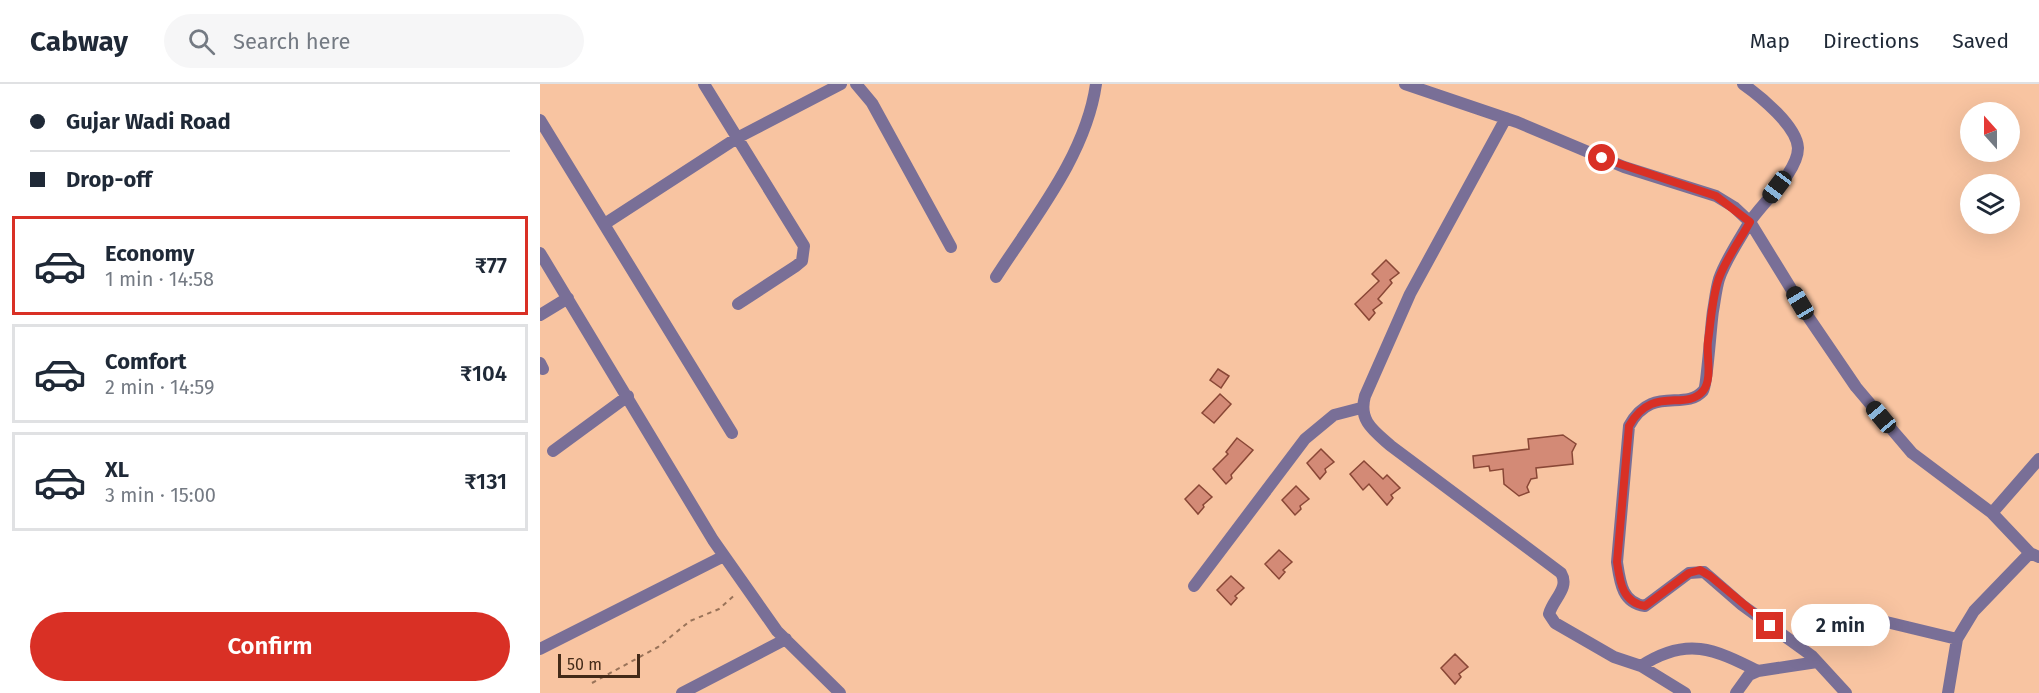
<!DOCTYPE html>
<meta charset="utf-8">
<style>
:root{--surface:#fff;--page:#f6f6f7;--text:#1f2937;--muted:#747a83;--line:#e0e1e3;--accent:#d93025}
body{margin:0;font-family:"Fira Sans",sans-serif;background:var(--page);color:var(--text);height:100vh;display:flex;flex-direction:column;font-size:22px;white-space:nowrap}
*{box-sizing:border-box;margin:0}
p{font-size:20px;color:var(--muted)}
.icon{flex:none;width:33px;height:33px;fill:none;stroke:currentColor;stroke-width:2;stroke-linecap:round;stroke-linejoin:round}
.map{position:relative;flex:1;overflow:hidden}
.details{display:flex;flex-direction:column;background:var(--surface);width:540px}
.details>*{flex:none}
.top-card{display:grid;align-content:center;height:132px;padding:0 30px;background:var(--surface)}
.needle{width:39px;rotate:339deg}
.fabs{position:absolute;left:1420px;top:18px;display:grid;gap:12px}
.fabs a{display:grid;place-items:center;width:60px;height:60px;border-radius:50%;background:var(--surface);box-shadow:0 6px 24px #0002;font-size:30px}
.scale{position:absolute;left:18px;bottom:15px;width:82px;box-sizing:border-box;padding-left:6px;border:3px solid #432a18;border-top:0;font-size:16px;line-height:21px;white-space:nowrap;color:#432a18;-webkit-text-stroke:4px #f8c4a1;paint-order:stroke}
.end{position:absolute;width:27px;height:27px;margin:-14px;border:8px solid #d93025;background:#fff;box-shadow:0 0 0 3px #fff}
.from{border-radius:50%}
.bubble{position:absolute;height:42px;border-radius:21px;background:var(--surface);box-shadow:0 6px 24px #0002;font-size:20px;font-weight:600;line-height:42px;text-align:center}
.car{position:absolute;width:18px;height:36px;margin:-18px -9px;border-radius:8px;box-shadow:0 0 4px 2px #0007;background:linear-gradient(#222 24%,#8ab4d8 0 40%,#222 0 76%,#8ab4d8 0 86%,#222 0)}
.top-card b{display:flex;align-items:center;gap:21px;height:57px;font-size:22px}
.top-card b+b{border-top:2px solid var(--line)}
.top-card i{width:15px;height:15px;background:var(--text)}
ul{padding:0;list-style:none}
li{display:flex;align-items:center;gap:18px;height:99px;margin:0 12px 9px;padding:0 18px;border:3px solid var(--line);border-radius:0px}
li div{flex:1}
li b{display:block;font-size:22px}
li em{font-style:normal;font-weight:600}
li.selected{border-color:var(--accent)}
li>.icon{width:54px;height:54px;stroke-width:1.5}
.action{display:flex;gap:12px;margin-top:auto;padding:12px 30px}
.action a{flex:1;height:69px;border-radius:36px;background:var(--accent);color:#fff;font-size:24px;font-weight:600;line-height:69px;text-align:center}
header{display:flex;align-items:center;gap:36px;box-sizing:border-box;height:84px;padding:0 30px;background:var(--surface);border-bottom:2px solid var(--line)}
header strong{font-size:28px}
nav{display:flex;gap:33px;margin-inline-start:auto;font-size:21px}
.search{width:420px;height:54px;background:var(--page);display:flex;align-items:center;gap:15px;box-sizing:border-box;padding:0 21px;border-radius:33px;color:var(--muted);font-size:22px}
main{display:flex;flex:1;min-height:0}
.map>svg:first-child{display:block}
</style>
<header>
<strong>Cabway</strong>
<div class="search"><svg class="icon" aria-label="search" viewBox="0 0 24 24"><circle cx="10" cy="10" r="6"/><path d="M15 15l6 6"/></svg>Search here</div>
<nav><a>Map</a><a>Directions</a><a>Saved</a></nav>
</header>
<main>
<section class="details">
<div class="top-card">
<b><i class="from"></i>Gujar Wadi Road</b>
<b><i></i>Drop-off</b>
</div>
<ul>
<li class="selected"><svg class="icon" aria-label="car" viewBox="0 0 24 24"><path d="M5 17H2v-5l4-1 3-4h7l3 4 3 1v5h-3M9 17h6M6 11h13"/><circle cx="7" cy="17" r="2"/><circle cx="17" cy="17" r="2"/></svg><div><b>Economy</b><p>1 min · 14:58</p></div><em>₹77</em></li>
<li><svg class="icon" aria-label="car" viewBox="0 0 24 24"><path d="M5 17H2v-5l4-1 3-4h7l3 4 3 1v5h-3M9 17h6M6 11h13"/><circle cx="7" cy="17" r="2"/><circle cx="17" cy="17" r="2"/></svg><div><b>Comfort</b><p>2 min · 14:59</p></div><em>₹104</em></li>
<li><svg class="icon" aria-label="car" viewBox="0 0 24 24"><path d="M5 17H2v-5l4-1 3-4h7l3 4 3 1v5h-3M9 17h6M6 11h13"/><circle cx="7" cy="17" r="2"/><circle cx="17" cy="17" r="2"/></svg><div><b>XL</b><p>3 min · 15:00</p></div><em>₹131</em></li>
</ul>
<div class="action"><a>Confirm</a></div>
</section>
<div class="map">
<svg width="1499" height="609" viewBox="0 0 1499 609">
<rect width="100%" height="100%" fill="#f8c4a1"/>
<path fill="#d38a76" stroke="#894736" stroke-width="1.5" d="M846,176l13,13 -9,7 2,3 -14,16 4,4 -9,7 2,3 -6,7 -14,-16 24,-23 -7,-7z
M678,285l11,7 -8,12 -11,-8z
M680,310l11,10 -17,19 -12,-10z
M1023,351l13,9 -4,8 1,12 -37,4 1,10 -6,1 -4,8 2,5 -10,4 -15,-12 -1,-15 -13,2 -1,-5 -15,2 -1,-12 56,-7 -1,-10z
M697,354l16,12 -22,25 1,3 -6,6 -13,-15 15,-15 -2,-2z
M781,365l13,13 -9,7 1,3 -6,7 -13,-16z
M824,377l19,18 4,-4 13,13 -9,7 2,3 -6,7 -18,-21 -6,6 -13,-16z
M659,401l13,12 -9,8 1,2 -6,7 -13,-15z
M756,402l13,13 -9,7 1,3 -6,6 -13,-15z
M739,466l13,12 -9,8 2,2 -6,7 -14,-15z
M691,492l13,12 -9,8 2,2 -6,7 -14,-15z
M915,570l13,13 -9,7 2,3 -6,7 -14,-16z"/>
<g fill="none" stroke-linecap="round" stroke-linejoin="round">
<path stroke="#997359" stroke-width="2" stroke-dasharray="4.5 4.5" stroke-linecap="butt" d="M52,599l66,-36 32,-26 29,-12 17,-15"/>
<path stroke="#796f97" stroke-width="12" d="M164,0l100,162 -2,15 -6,5 -58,38
M316,0l16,19 79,144
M865,0l112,38 107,45 92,29 18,11 16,15 59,96 47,69 38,45 18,21 80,60 38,40 9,4
M1203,0c17,12 54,42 55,64 0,24 -36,55 -49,75 -10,17 -24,38 -30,56 -3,10 -4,21 -6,32 -2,12 -6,76 -10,80 -19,21 -51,-7 -74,35l-12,136c3,20 5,41 28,44l44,-33 15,-1 38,33 70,51 34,37
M966,34l-96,176 -45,102c-7,25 9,35 26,50l170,127c9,15 -8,26 -12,41l6,9 59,34 27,9 44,27
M0,36l192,313
M66,139l131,-85 104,-54
M0,169l173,287 64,91 63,62
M456,193c38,-59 90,-122 100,-193
M0,231l28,-17
M0,279l3,6
M13,367l75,-55
M1452,429l47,-54
M654,502l111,-147 29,-24 27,-7
M1309,529l108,26
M0,565l184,-93
M1101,582c46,-30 73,-17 117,5
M142,609l104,-54
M1196,609l13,-18 9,-4 59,-9
M1408,609l9,-54 17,-28 56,-58"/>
</g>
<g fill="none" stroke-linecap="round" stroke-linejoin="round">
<path stroke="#d93025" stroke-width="8" d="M1062,74l114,38 34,26c-10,18 -24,37 -31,56 -7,19 -8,43 -11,63 -2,14 5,38 -5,50 -18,21 -51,-7 -74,35l-12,136c3,20 5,40 28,44l44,-33 11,-3 10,6 60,50"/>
</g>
</svg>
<div class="fabs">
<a><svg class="needle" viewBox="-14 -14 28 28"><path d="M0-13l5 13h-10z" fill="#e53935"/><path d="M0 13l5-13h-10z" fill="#747a83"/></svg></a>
<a><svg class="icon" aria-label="layers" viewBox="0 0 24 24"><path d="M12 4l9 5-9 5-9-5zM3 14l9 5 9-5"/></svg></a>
</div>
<div class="scale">50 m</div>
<i class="end from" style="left:1062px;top:74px"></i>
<i class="end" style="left:1230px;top:542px"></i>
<div class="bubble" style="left:1251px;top:520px;width:99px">2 min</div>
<i class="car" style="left:1237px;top:103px;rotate:217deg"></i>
<i class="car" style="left:1260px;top:219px;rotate:329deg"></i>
<i class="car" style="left:1341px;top:333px;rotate:320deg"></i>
</div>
</main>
